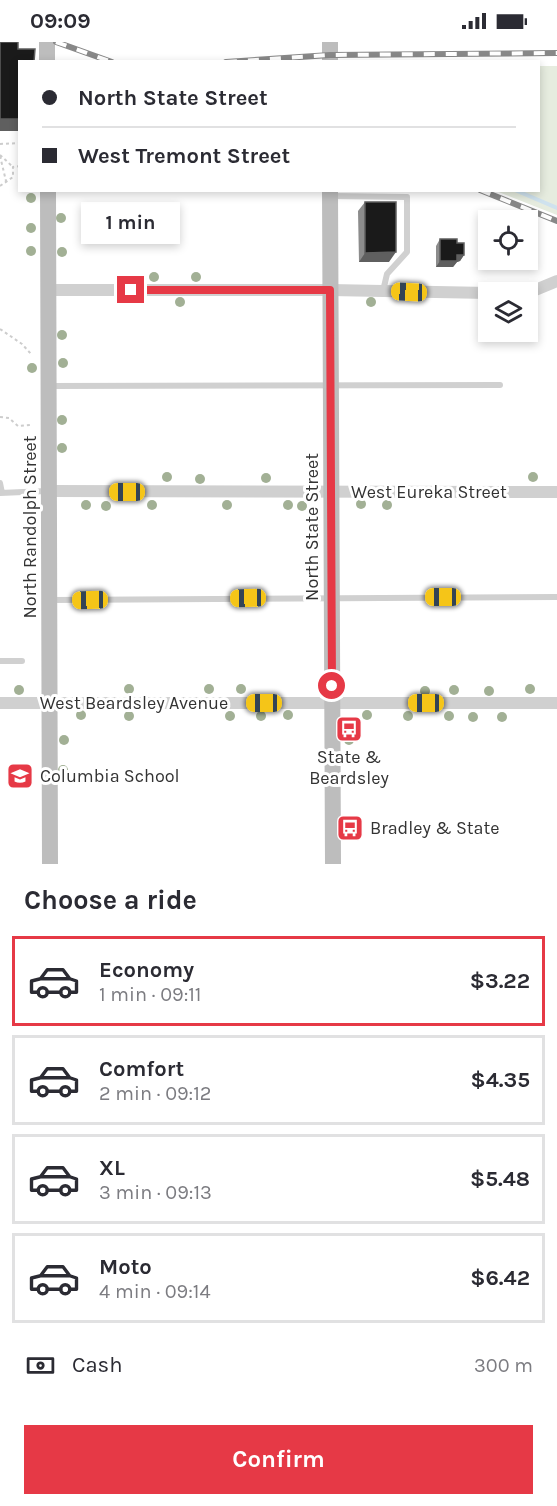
<!DOCTYPE html>
<meta charset="utf-8">
<style>
:root{--surface:#fff;--page:#f7f7f7;--text:#2b2b33;--muted:#7c7c81;--line:#e1e1e2;--accent:#e63946}
body{margin:0;font-family:Karla,sans-serif;background:var(--page);color:var(--text);height:100vh;display:flex;flex-direction:column;font-size:22px;white-space:nowrap}
*{box-sizing:border-box;margin:0}
p{font-size:20px;color:var(--muted)}
.icon{flex:none;width:33px;height:33px;fill:none;stroke:currentColor;stroke-width:2;stroke-linecap:round;stroke-linejoin:round}
.map{position:relative;height:822px;overflow:hidden}
.panel{display:flex;flex-direction:column;background:var(--surface);flex:1}
.panel>*{flex:none}
.guide{position:absolute;left:18px;top:18px;width:522px;height:132px;border-radius:0px;box-shadow:0 3px 9px #0003;display:grid;align-content:center;height:132px;padding:0 24px;background:var(--surface)}
.controls{position:absolute;left:478px;top:168px;display:grid;gap:12px}
.controls a{display:grid;place-items:center;width:60px;height:60px;border-radius:0px;background:var(--surface);box-shadow:0 3px 9px #0003;font-size:30px}
.end{position:absolute;width:27px;height:27px;margin:-14px;border:8px solid #e63946;background:#fff;box-shadow:0 0 0 3px #fff}
.from{border-radius:50%}
.bubble{position:absolute;height:42px;border-radius:0px;background:var(--surface);box-shadow:0 3px 9px #0003;font-size:20px;font-weight:700;line-height:42px;text-align:center}
.car{position:absolute;width:18px;height:36px;margin:-18px -9px;border-radius:8px;box-shadow:0 0 4px 2px #0007;background:linear-gradient(#f5c518 24%,#345 0 40%,#f5c518 0 76%,#345 0 86%,#f5c518 0)}
.guide b{display:flex;align-items:center;gap:21px;height:57px;font-size:22px}
.guide b+b{border-top:2px solid var(--line)}
.guide i{width:15px;height:15px;background:var(--text)}
ul{padding:0;list-style:none}
li{display:flex;align-items:center;gap:18px;height:90px;margin:0 12px 9px;padding:0 12px;border:3px solid var(--line);border-radius:0px}
li div{flex:1}
li b{display:block;font-size:22px}
li em{font-style:normal;font-weight:700}
li.selected{border-color:var(--accent)}
li>.icon{width:54px;height:54px;stroke-width:1.5}
h2{padding:0 24px;font-size:27px;line-height:72px}
.pay{display:flex;align-items:center;gap:15px;height:66px;padding:0 24px;font-size:22px}
.pay p{margin-inline-start:auto}
.button{display:flex;gap:12px;margin-top:auto;padding:12px 24px}
.button a{flex:1;height:69px;border-radius:0px;background:var(--accent);color:#fff;font-size:24px;font-weight:700;line-height:69px;text-align:center}
.status{display:flex;justify-content:space-between;align-items:center;height:42px;padding:0 30px;background:var(--surface);direction:ltr}
.status svg{height:16px;fill:currentColor}
.map>svg:first-child{display:block}
</style>
<div class="status"><b>09:09</b><svg viewBox="0 0 49 12"><path d="M0 12V9h3v3zM5 12V6h3v6zM10 12V3h3v9zM15 12V0h3v12zM26 1h20v11H26zM47 4h2v5h-2z"/></svg></div>
<div class="map">
<svg width="557" height="822" viewBox="0 0 557 822">
<rect width="100%" height="100%" fill="#fff"/>
<path fill="#e6ecdf" d="M539,24h18v149l-61,-24 42,-1z"/>
<g fill="none" stroke-linecap="round" stroke-linejoin="round">
<path stroke="#cfe2ee" stroke-width="4" d="M515,148l42,18"/>
<path stroke="#cdcdcd" stroke-width="2" stroke-dasharray="3 3" stroke-linecap="butt" d="M0,102l20,-1
M0,113l13,12
M0,114l6,25
M0,144l13,-9v-10l7,-1
M0,287l22,15 9,10
M0,375l9,1 9,8 12,-1"/>
<path stroke="#d0d0d0" stroke-width="6" d="M330,154l77,1v55l-20,22 -4,17
M51,344l449,-1
M0,441l2,10
M0,451l47,-2
M51,558l506,-3
M0,619h22"/>
<path stroke="#d0d0d0" stroke-width="12" d="M48,248h282l159,3
M528,251l29,-12
M49,449l508,1
M0,661h557"/>
<path stroke="#bdbdbd" stroke-width="16" d="M47,0v20
M330,0v20
M48,148l2,674
M330,148l3,674"/>
<defs>
<path id="rail" d="M56,0l56,20
M226,20l104,-7 227,-2
M480,148l77,31"/>
</defs>
<use href="#rail" stroke="#888" stroke-width="6"/>
<use href="#rail" stroke="#fff" stroke-width="4" stroke-dasharray="11" stroke-linecap="butt"/>
</g>
<g fill="#a2b095">
<circle cx="31" cy="156" r="5"/>
<circle cx="61" cy="176" r="5"/>
<circle cx="31" cy="186" r="5"/>
<circle cx="31" cy="209" r="5"/>
<circle cx="62" cy="210" r="5"/>
<circle cx="154" cy="235" r="5"/>
<circle cx="196" cy="235" r="5"/>
<circle cx="180" cy="260" r="5"/>
<circle cx="371" cy="260" r="5"/>
<circle cx="62" cy="293" r="5"/>
<circle cx="63" cy="321" r="5"/>
<circle cx="32" cy="326" r="5"/>
<circle cx="62" cy="378" r="5"/>
<circle cx="62" cy="406" r="5"/>
<circle cx="167" cy="435" r="5"/>
<circle cx="533" cy="435" r="5"/>
<circle cx="266" cy="436" r="5"/>
<circle cx="200" cy="437" r="5"/>
<circle cx="361" cy="462" r="5"/>
<circle cx="86" cy="463" r="5"/>
<circle cx="152" cy="463" r="5"/>
<circle cx="227" cy="463" r="5"/>
<circle cx="288" cy="463" r="5"/>
<circle cx="387" cy="463" r="5"/>
<circle cx="106" cy="464" r="5"/>
<circle cx="302" cy="464" r="5"/>
<circle cx="129" cy="647" r="5"/>
<circle cx="209" cy="647" r="5"/>
<circle cx="241" cy="647" r="5"/>
<circle cx="530" cy="647" r="5"/>
<circle cx="19" cy="648" r="5"/>
<circle cx="454" cy="648" r="5"/>
<circle cx="425" cy="649" r="5"/>
<circle cx="489" cy="649" r="5"/>
<circle cx="81" cy="673" r="5"/>
<circle cx="288" cy="673" r="5"/>
<circle cx="367" cy="673" r="5"/>
<circle cx="129" cy="674" r="5"/>
<circle cx="230" cy="674" r="5"/>
<circle cx="261" cy="674" r="5"/>
<circle cx="408" cy="674" r="5"/>
<circle cx="449" cy="674" r="5"/>
<circle cx="473" cy="675" r="5"/>
<circle cx="502" cy="675" r="5"/>
<circle cx="64" cy="698" r="5"/>
<circle cx="349" cy="698" r="5"/>
<circle cx="63" cy="728" r="5"/>
</g>
<path fill="#8c8c8c" d="M365,160l24,60h-30l-1,-51z
M440,197l17,4 7,12 -4,6 -3,1 -4,5h-17v-21z"/>
<path fill="#5f5f5f" d="M0,77h20v12h-20z
M396,210l-7,10h-30l6,-9z
M457,213h7l-4,6 -3,1 -4,5h-17l4,-6z"/>
<path fill="#1a1a1a" stroke="#5f5f5f" stroke-width="1.5" d="M0,0h18v7h17l-1,13h-14v57h-20z
M365,160h31v50l-31,1z
M440,197h17v4h7v12h-7v6h-17z"/>
<g fill="none" stroke-linecap="round" stroke-linejoin="round">
<path stroke="#e63946" stroke-width="8" d="M131,248h199l2,396"/>
</g>
<defs>
<symbol id="bus-square" viewBox="-11 -11 22 22"><rect x="-9" y="-9" width="18" height="18" rx="4" fill="#e63946" stroke="#fff"/><path d="M-5-6H5V4H4V6H2V4H-2V6H-4V4H-5ZM-3.5-4V0h7V-4ZM-3.5 1.2v1.5H-2V1.2ZM2 1.2v1.5H3.5V1.2Z" fill="#fff"/></symbol>
<symbol id="school-square" viewBox="-11 -11 22 22"><rect x="-9" y="-9" width="18" height="18" rx="4" fill="#e63946" stroke="#fff"/><path d="M0-5L7-2L0 1L-7-2ZM-4 1L0 2.5L4 1V4Q0 6-4 4Z" fill="#fff"/></symbol>
</defs>
<g fill-rule="evenodd">
<use href="#bus-square" x="334" y="672" width="30" height="30"/>
<use href="#school-square" x="5" y="719" width="30" height="30"/>
<use href="#bus-square" x="335" y="771" width="30" height="30"/>
</g>
<g text-anchor="middle" stroke-width="6" stroke-linejoin="round" paint-order="stroke">
<g font-size="18" fill="#333" stroke="#fff">
<text x="429" y="456">West Eureka Street</text>
<text transform="translate(30 485) rotate(-90)" y="6">North Randolph Street</text>
<text transform="translate(312 485) rotate(-90)" y="6">North State Street</text>
<text x="134" y="667">West Beardsley Avenue</text>
</g>
<g font-size="18" fill="#333" stroke="#fff" text-anchor="start">
<text x="349" y="721" text-anchor="middle">State &amp;<tspan x="349" dy="21">Beardsley</tspan></text>
<text x="40" y="740">Columbia School</text>
<text x="370" y="792">Bradley &amp; State</text>
</g>
</g>
</svg>
<div class="controls">
<a><svg class="icon" aria-label="locate" viewBox="0 0 24 24"><circle cx="12" cy="12" r="6"/><path d="M12 2v4M12 18v4M2 12h4M18 12h4"/></svg></a>
<a><svg class="icon" aria-label="layers" viewBox="0 0 24 24"><path d="M12 4l9 5-9 5-9-5zM3 14l9 5 9-5"/></svg></a>
</div>
<i class="end from" style="left:332px;top:644px"></i>
<i class="end" style="left:131px;top:248px"></i>
<div class="bubble" style="left:81px;top:160px;width:99px">1 min</div>
<i class="car" style="left:409px;top:250px;rotate:273deg"></i>
<i class="car" style="left:127px;top:450px;rotate:270deg"></i>
<i class="car" style="left:443px;top:555px;rotate:270deg"></i>
<i class="car" style="left:248px;top:556px;rotate:269deg"></i>
<i class="car" style="left:90px;top:558px;rotate:269deg"></i>
<i class="car" style="left:264px;top:661px;rotate:270deg"></i>
<i class="car" style="left:426px;top:661px;rotate:270deg"></i>
<div class="guide">
<b><i class="from"></i>North State Street</b>
<b><i></i>West Tremont Street</b>
</div>
</div>
<section class="panel">
<h2>Choose a ride</h2>
<ul>
<li class="selected"><svg class="icon" aria-label="car" viewBox="0 0 24 24"><path d="M5 17H2v-5l4-1 3-4h7l3 4 3 1v5h-3M9 17h6M6 11h13"/><circle cx="7" cy="17" r="2"/><circle cx="17" cy="17" r="2"/></svg><div><b>Economy</b><p>1 min · 09:11</p></div><em>$3.22</em></li>
<li><svg class="icon" aria-label="car" viewBox="0 0 24 24"><path d="M5 17H2v-5l4-1 3-4h7l3 4 3 1v5h-3M9 17h6M6 11h13"/><circle cx="7" cy="17" r="2"/><circle cx="17" cy="17" r="2"/></svg><div><b>Comfort</b><p>2 min · 09:12</p></div><em>$4.35</em></li>
<li><svg class="icon" aria-label="car" viewBox="0 0 24 24"><path d="M5 17H2v-5l4-1 3-4h7l3 4 3 1v5h-3M9 17h6M6 11h13"/><circle cx="7" cy="17" r="2"/><circle cx="17" cy="17" r="2"/></svg><div><b>XL</b><p>3 min · 09:13</p></div><em>$5.48</em></li>
<li><svg class="icon" aria-label="car" viewBox="0 0 24 24"><path d="M5 17H2v-5l4-1 3-4h7l3 4 3 1v5h-3M9 17h6M6 11h13"/><circle cx="7" cy="17" r="2"/><circle cx="17" cy="17" r="2"/></svg><div><b>Moto</b><p>4 min · 09:14</p></div><em>$6.42</em></li>
</ul>
<div class="pay"><svg class="icon" aria-label="cash" viewBox="0 0 24 24"><path d="M3 7h18v10H3z"/><circle cx="12" cy="12" r="2"/></svg>Cash<p>300 m</p></div>
<div class="button"><a>Confirm</a></div>
</section>
